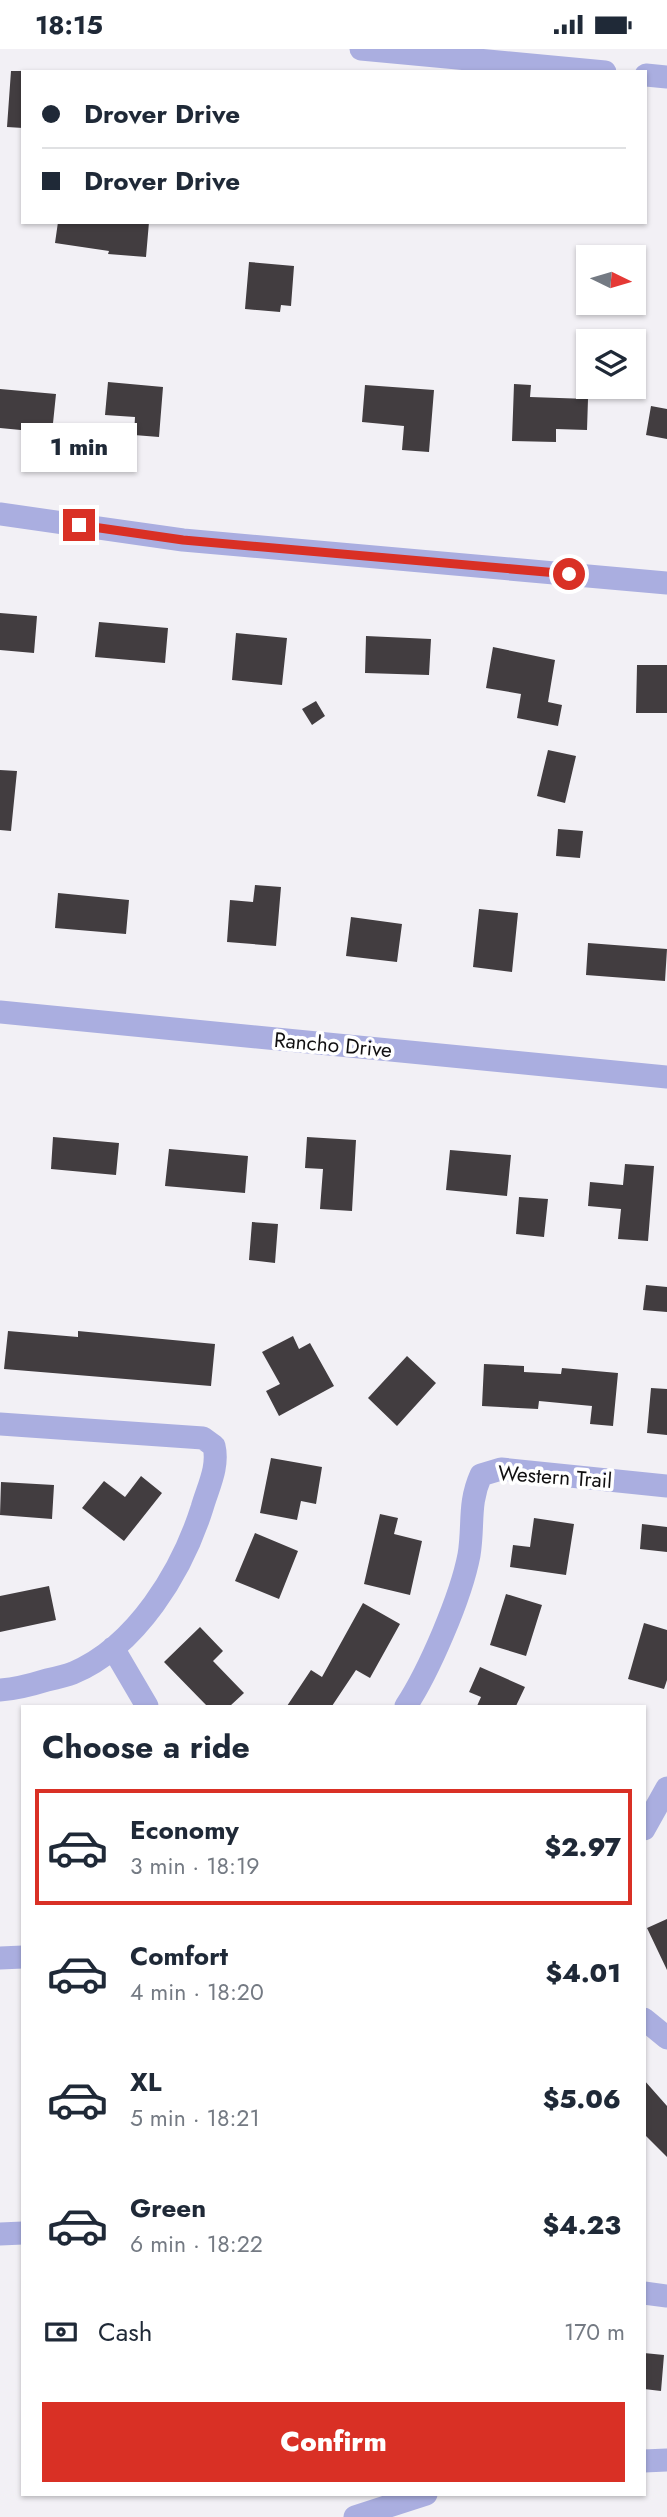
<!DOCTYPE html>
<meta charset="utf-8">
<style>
:root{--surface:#fff;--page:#f6f6f7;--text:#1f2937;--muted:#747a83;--line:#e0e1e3;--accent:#d93025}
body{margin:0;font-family:Jost,sans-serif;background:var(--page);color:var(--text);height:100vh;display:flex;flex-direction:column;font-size:26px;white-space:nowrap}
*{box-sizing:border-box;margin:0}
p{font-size:23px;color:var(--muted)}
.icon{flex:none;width:38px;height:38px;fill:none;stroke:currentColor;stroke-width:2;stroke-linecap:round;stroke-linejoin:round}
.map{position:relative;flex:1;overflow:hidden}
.panel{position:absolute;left:21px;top:1656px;width:625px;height:791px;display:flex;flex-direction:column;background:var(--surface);border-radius:0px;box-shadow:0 2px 5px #0004}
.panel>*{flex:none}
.top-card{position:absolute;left:21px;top:21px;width:626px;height:154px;border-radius:0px;box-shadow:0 2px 5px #0004;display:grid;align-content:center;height:154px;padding:0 21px;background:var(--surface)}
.needle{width:46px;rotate:95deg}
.buttons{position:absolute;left:576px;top:196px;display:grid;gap:14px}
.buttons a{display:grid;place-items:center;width:70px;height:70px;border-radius:0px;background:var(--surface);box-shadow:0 2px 5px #0004;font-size:35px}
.end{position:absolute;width:32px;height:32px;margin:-16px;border:9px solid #d93025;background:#fff;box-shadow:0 0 0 4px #fff}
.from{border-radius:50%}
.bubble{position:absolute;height:49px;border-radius:0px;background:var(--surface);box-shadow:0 2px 5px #0004;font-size:23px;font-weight:800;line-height:49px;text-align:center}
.top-card b{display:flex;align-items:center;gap:24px;height:66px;font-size:26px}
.top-card b+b{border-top:2px solid var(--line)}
.top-card i{width:18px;height:18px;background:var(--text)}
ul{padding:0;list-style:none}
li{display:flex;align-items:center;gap:21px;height:116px;margin:0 14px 10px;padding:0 7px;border:4px solid transparent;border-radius:0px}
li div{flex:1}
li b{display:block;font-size:26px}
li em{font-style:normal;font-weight:800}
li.selected{border-color:var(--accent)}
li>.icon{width:63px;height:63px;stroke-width:1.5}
h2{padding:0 21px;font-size:32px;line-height:84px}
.pay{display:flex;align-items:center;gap:18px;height:77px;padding:0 21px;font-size:26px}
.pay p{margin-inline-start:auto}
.cta{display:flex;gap:14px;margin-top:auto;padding:14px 21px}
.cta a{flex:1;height:80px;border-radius:0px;background:var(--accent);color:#fff;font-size:28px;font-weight:800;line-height:80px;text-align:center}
.status{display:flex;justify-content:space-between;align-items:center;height:49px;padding:0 35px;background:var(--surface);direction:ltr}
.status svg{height:19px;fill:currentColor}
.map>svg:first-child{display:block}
</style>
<div class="status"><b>18:15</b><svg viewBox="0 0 49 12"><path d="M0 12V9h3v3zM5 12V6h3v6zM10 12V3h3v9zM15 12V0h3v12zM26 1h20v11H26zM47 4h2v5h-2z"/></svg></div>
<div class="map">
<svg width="667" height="2468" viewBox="0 0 667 2468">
<rect width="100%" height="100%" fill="#f2f0f5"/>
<path fill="#423d40" d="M11,22h12v57l-16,-1z
M58,173h91l-3,35 -38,-3 1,-3 -54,-8z
M249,213l45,4 -3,40 -10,-1 -1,7 -35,-3z
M108,333l55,5 -4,50 -25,-2 1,-18 -30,-2z
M514,335l17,1 -1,12 58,2 -1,31 -31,-1v13l-44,-1z
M365,336l69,5 -5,62 -27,-2 2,-24 -42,-4z
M0,340l56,5 -4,39 -52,-5z
M651,357l16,3v30l-21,-4z
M0,564l37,3 -3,37 -34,-3z
M99,573l69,6 -3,35 -70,-6z
M236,584l51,5 -5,47 -50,-5z
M366,587l65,3 -2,36 -64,-2z
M493,598l62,13 -7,42 14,3 -4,21 -41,-8 4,-24 -35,-6z
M637,616h30v48h-31z
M316,652l9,15 -13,9 -10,-16z
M548,701l28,6 -11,47 -28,-7z
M0,721l17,1 -6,60 -11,-1z
M558,780l25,2 -3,27 -24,-2z
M255,836l26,2 -5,59 -49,-4 3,-42 23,2z
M58,844l71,7 -3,34 -71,-6z
M479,860l39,4 -6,59 -39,-5z
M351,868l51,7 -5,38 -51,-6z
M588,894l79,6 -2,32 -79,-6z
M53,1088l66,6 -3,32 -65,-6z
M307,1088l49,3 -4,71 -32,-2 3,-40 -18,-1z
M169,1100l79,7 -3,37 -80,-7z
M450,1101l61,5 -4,41 -61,-6z
M625,1115l29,2 -6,75 -30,-2 3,-30 -33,-3 2,-24 33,3z
M519,1148l29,2 -4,38 -28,-3z
M252,1173l26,2 -3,39 -26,-3z
M646,1236l21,2v25l-24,-2z
M8,1282l70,6v-6l137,13 -4,42 -207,-17z
M293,1287l6,13 11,-6 24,43 -55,30 -13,-25 14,-7 -18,-32z
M407,1307l29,27 -39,43 -29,-28z
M484,1315l40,2v6l37,2 1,-6 56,5 -5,53 -23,-2 2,-18 -53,-5 -1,8 -56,-3z
M651,1339l16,1v46l-20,-2z
M271,1409l51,9 -6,37 -15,-3 -4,19 -37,-7z
M141,1427l21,17 -38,48 -42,-33 22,-27 21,16z
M1,1433l53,3 -2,34 -52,-4z
M380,1465l18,4 -4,16 28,7 -12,54 -46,-11z
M534,1469l40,6 -8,51 -56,-8 3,-22 17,2z
M642,1475l25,3v25l-27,-3z
M255,1484l43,18 -19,48 -44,-18z
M49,1537l7,34 -56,12v-36z
M506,1545l36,11 -16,51 -36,-11z
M363,1554l37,21 -30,54 -14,-8 -24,36h-45l24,-36 11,7z
M644,1574l23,7v50l-3,9 -36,-10z
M200,1578l23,24 -10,10 31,32 -14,13h-23l-43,-44z
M480,1618l45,20 -9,19h-39l4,-9 -12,-5z
M667,1870v51l-20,-42z
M644,2031l23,26v51l-23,-23z
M644,2304l20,2 -3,36 -17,-2z"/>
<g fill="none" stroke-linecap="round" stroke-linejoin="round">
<path stroke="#aaaee0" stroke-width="23" d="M361,0l244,23
M646,26l21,2
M0,465l183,26 484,43
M0,963l667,65
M0,1375l203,14 11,8c5,21 -6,41 -12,62 -20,63 -65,138 -129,165 -8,3 -17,5 -26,7 -16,5 -30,9 -47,10
M113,1599l34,58
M406,1657c23,-35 55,-109 63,-151 5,-30 -1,-51 12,-80l20,-6 166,17
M644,1780l23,-41
M0,1909l23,-1
M644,1970l23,19
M0,2185l23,-1
M644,2244l23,3
M644,2412l23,-1
M355,2468l71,-23"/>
</g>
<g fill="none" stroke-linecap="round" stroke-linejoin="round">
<path stroke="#d93025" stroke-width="9" d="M79,476l104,15 386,34"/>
</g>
<g text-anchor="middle" stroke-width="7" stroke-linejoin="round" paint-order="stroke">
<g font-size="21" fill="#111011" stroke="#fff">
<text transform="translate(333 996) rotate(5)" y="7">Rancho Drive</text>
<text transform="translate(555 1428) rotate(4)" y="7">Western Trail</text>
</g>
</g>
</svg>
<div class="buttons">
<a><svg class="needle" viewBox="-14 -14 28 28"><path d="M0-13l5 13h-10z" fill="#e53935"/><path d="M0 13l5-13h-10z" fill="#747a83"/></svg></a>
<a><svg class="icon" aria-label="layers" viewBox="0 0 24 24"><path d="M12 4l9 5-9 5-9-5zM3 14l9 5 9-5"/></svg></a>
</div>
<i class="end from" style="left:569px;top:525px"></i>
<i class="end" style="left:79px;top:476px"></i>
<div class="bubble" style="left:21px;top:374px;width:116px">1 min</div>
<div class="top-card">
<b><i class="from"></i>Drover Drive</b>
<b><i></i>Drover Drive</b>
</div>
<section class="panel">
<h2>Choose a ride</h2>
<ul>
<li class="selected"><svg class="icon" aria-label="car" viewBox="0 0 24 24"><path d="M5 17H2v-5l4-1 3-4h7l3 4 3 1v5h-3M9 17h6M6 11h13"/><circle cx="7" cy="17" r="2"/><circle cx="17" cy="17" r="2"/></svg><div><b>Economy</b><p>3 min · 18:19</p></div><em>$2.97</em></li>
<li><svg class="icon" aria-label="car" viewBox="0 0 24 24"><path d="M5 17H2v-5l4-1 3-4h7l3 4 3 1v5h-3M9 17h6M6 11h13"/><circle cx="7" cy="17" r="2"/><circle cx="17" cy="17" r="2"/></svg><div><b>Comfort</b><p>4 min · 18:20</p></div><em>$4.01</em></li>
<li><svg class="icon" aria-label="car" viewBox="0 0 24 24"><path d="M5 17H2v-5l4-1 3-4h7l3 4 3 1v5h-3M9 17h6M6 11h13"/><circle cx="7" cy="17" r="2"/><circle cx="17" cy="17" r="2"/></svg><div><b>XL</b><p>5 min · 18:21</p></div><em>$5.06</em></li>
<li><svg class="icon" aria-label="car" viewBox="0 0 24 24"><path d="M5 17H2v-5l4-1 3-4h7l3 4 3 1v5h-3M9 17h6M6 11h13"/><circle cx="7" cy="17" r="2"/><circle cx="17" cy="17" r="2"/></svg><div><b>Green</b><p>6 min · 18:22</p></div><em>$4.23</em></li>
</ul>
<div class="pay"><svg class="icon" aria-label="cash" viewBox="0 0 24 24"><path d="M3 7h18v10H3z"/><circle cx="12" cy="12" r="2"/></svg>Cash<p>170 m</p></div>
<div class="cta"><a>Confirm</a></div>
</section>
</div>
